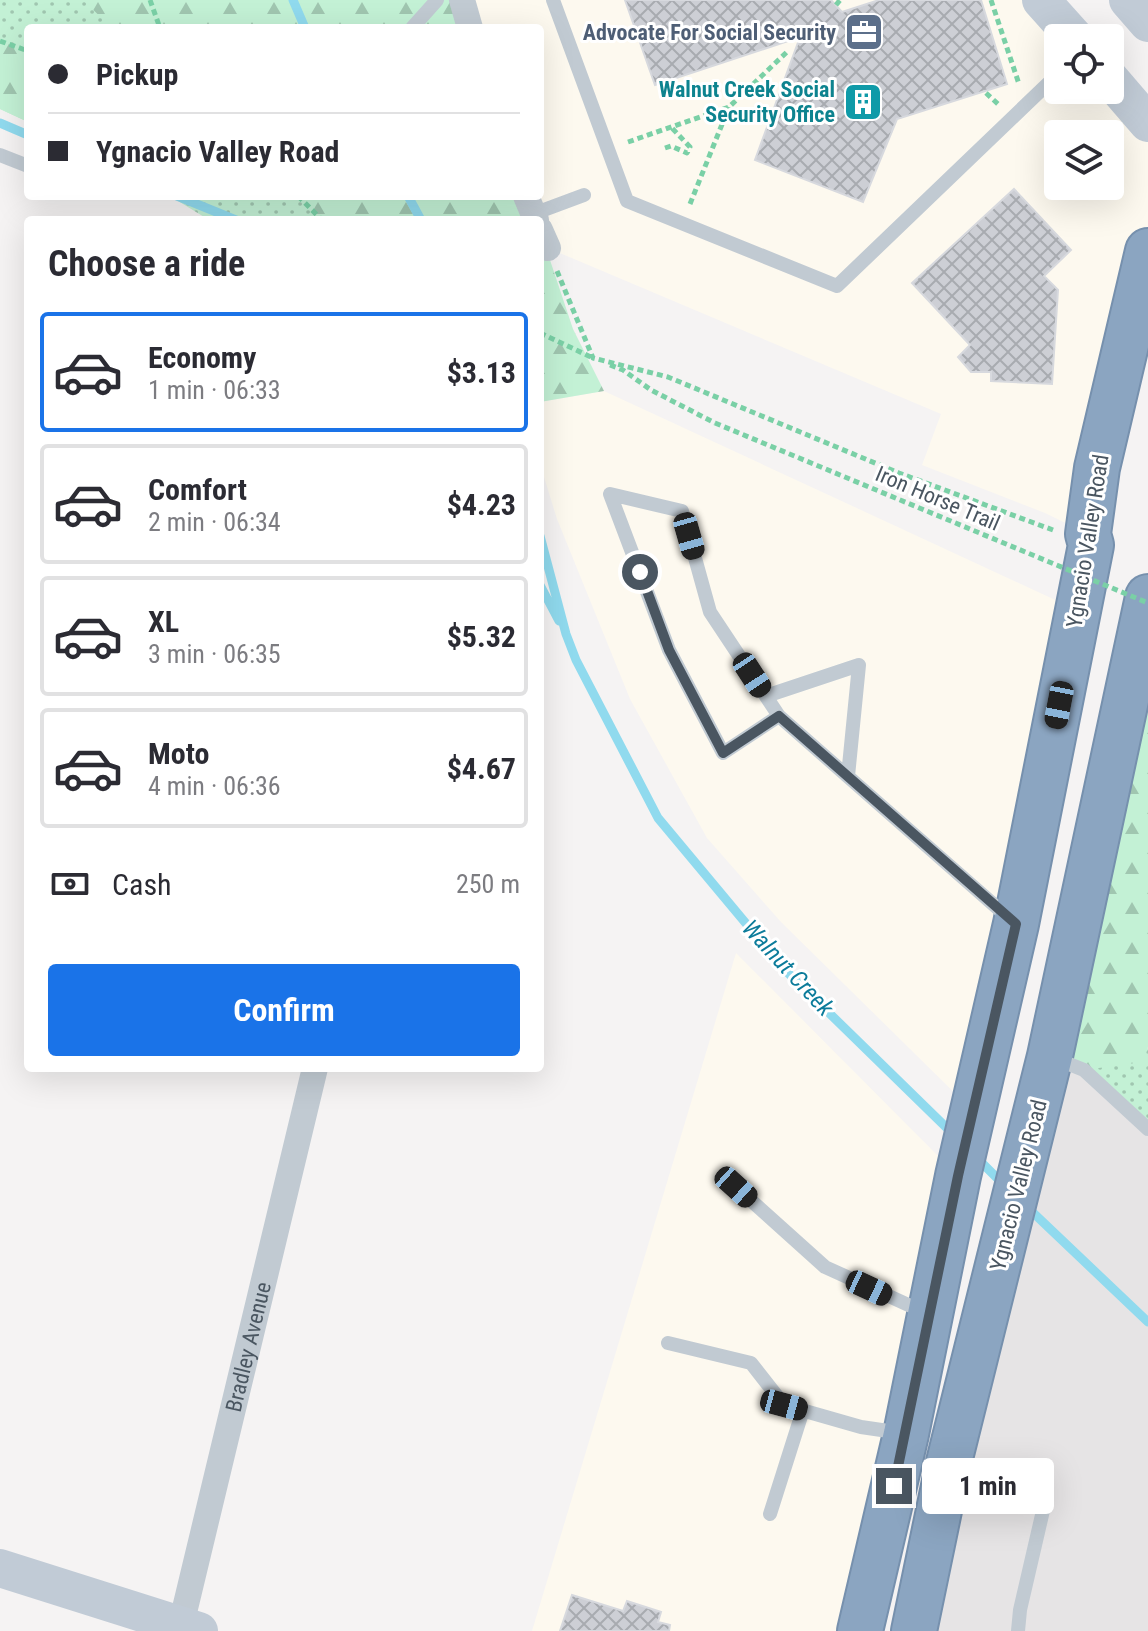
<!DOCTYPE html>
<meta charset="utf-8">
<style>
:root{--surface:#fff;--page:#f7f7f7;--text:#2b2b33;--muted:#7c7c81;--line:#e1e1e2;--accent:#1a73e8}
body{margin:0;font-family:"Roboto Condensed",sans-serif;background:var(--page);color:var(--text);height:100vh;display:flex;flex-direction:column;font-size:30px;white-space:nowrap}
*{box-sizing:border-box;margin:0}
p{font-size:26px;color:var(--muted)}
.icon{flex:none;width:44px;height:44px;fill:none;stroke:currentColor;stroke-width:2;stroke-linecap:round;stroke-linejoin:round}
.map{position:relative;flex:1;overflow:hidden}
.panel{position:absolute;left:24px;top:216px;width:520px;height:856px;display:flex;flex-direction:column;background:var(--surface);border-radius:8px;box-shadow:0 8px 32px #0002}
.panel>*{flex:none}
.guide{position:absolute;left:24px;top:24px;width:520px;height:176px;border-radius:8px;box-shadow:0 8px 32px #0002;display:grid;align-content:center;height:176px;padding:0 24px;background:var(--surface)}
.buttons{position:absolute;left:1044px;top:24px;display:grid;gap:16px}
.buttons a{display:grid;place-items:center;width:80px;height:80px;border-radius:8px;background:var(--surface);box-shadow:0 8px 32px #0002;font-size:40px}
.end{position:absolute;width:36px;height:36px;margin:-18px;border:10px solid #4a5661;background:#fff;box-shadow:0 0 0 4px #fff}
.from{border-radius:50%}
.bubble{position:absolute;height:56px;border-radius:8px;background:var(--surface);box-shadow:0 8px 32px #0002;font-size:26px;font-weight:700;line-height:56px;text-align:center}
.car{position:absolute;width:24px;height:48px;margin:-24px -12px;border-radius:10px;box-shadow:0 0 6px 2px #0007;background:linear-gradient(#222 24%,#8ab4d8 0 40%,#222 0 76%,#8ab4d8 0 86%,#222 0)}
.guide b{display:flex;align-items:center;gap:28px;height:76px;font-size:30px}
.guide b+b{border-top:2px solid var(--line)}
.guide i{width:20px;height:20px;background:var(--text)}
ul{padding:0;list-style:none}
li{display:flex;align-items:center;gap:24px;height:120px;margin:0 16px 12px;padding:0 8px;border:4px solid var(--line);border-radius:8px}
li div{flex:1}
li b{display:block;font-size:30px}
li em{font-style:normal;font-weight:700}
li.on{border-color:var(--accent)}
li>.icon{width:72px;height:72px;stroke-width:1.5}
h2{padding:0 24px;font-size:36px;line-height:96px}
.pay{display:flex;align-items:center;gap:20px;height:88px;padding:0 24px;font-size:30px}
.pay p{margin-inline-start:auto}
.action{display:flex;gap:16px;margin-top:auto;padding:16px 24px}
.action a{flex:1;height:92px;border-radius:8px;background:var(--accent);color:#fff;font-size:32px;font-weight:700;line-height:92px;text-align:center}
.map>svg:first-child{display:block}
</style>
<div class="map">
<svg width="1148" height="1631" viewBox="0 0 1148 1631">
<defs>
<pattern id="grass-dots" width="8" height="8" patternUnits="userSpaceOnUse" patternTransform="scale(2)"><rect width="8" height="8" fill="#c3f1d5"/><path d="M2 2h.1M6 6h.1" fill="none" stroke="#a0c6b0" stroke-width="1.8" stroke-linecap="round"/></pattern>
<pattern id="forest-firs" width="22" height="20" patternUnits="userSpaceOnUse" patternTransform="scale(2)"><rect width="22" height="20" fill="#c3f1d5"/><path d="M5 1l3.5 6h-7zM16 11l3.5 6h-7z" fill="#a0c6b0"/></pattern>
<pattern id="building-cross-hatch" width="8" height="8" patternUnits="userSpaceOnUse" patternTransform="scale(2)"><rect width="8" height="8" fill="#cdcfd5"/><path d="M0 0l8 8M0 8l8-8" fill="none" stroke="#a8abb0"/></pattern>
</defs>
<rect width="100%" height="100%" fill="#f5f3f3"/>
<path fill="#fdf9ef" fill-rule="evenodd" d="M462,0h579l17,38v52h52l38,33v128l-60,283 -43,-21 -123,-48 19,-51 -393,-166 -8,-52v-168h-70zM1058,134h52v52h-52z
M604,391l473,219 -104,501 -192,-189 -74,-84 -77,-139 -73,-180 -17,-55v-62z
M736,953l222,223 -98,455h-328z"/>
<path fill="#e6e4e5" d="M1050,1056l34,14 64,59v502h-234z"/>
<path fill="url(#grass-dots)" d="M0,0h462l7,28h-441v94l-28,-13z
M170,196h356l10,24h-327z
M1148,1047v82l-64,-59 61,-16z"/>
<path fill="url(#forest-firs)" d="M83,0h379l8,28h-358z
M0,41l28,10v71l-28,-13z
M298,196h228l10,24h-214z
M540,230l33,99 31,62 -64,11z
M1148,653v394l-5,15 -59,8 -34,-14z"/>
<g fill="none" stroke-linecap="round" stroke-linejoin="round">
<path stroke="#90daee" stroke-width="9" d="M293,0l12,28
M0,123l28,12
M177,196l59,24
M408,196l13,24
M540,536l26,98 10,26 82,158 126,151 169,165
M540,585l19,36
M975,1156l29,29
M1026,1206l122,116"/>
</g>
<path fill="url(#building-cross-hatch)" stroke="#d7d9de" stroke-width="2" d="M625,0h206l11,12 37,-12h102l26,84 -110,35 -34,83 -108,-42 45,-123 -145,48z
M1014,189l57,61 -27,26 14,14 -6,94 -61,-3v-9h-20l-13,-15 12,-12 -58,-62z
M572,1595l51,16 4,-10 34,11 -3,10 12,3 -1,6h-109z"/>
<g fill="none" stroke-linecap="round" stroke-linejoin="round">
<defs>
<path id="highway" d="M860,1631l46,-197 52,-258 58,-252 75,-379 -3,-11 9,-66 51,-217
M914,1631l35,-169 101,-406 98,-459"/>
</defs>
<use href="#highway" stroke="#7690ad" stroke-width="48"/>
<path stroke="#7ad0a6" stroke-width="5" stroke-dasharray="6 4" stroke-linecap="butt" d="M150,0l10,28
M991,0l28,84
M836,5l4,-5
M0,41l28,10
M986,93l12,11
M628,142l101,-35 59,-56
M665,148l6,-2 16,7 3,-6 -19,-20
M298,196l24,24
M690,204l39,-97
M557,271l36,87 75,19 231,96 154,57
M540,333l53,25
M610,365l13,5 28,20 64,33"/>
<path stroke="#c1cad2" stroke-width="14" d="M553,0l74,201 210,85 221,-212
M412,28l25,-28
M0,155l28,11
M533,214l51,-19
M766,696l93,-31 -11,111
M779,716l-69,-104 -28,-101 -72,-17 59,156 54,103 56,-37 231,203
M1054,1058l30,12 64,59
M736,1187l89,80 101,46
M668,1343l83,20 33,42 77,22 41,6
M954,1463l38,9 53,30 -25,108 -2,21
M770,1514l33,-104"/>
<g stroke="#c1cad2" stroke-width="26">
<path d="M462,0l8,28"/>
<path d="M526,196l10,24"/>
<path d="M540,230l8,18"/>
<path id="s1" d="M181,1625l134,-557"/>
</g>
<path stroke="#c1cbd6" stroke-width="38" d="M1041,0l34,38
M1128,0l20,23
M1110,79l38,44
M0,1568l199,63"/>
<use href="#highway" stroke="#8ba5c1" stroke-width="44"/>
<path stroke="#7ad0a6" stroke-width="5" stroke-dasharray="6 4" stroke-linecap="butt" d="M715,423l433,180"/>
</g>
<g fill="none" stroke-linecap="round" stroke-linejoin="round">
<path stroke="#4a5661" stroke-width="10" d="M640,572l29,78 54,103 56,-37 237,208 -58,252 -64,310"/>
</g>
<defs>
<symbol id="office-square" viewBox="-11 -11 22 22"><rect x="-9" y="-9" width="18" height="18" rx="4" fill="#5c6f8a" stroke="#fff"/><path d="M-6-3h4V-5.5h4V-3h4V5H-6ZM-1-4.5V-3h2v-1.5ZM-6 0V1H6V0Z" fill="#fff"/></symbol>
<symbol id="building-square" viewBox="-11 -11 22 22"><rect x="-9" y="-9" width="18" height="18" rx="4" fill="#0f9aa8" stroke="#fff"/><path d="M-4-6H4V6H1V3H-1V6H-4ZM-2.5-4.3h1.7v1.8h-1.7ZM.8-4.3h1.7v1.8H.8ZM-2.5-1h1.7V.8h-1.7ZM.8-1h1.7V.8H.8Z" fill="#fff"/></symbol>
</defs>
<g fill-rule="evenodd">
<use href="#office-square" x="842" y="10" width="44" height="44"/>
<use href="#building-square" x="841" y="80" width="44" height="44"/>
</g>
<g text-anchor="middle" stroke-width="6" stroke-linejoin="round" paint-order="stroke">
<g font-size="22" font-weight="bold" fill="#4e5e75" stroke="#fff" text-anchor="end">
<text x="836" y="40">Advocate For Social Security</text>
</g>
<g font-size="22" font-weight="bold" fill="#0d838f" stroke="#fff" text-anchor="end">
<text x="835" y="97">Walnut Creek Social<tspan x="835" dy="25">Security Office</tspan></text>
</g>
<g font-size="22" fill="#4a5661" stroke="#fff">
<text transform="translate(938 498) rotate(23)" y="8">Iron Horse Trail</text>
<text transform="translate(1087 541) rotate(-81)" y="8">Ygnacio Valley Road</text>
<text transform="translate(1018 1185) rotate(-76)" y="8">Ygnacio Valley Road</text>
<text dy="8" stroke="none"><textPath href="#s1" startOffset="286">Bradley Avenue</textPath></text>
</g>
<g font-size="24" font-style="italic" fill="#0c7c9b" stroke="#fff">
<text transform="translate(788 968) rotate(47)" y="8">Walnut Creek</text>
</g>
</g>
</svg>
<div class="buttons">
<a><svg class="icon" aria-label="locate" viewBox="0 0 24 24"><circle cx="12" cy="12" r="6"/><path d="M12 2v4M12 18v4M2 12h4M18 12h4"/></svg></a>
<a><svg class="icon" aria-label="layers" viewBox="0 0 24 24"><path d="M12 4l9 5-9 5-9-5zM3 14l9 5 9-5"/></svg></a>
</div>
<i class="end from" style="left:640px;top:572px"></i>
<i class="end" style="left:894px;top:1486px"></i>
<div class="bubble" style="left:922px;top:1458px;width:132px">1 min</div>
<i class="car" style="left:689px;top:536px;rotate:164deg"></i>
<i class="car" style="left:752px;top:675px;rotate:147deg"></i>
<i class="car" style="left:1059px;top:705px;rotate:191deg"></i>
<i class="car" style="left:736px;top:1187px;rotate:132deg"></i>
<i class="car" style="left:869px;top:1288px;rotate:115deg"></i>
<i class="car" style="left:784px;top:1405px;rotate:105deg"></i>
<div class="guide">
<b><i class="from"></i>Pickup</b>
<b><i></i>Ygnacio Valley Road</b>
</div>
<section class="panel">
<h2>Choose a ride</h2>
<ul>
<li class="on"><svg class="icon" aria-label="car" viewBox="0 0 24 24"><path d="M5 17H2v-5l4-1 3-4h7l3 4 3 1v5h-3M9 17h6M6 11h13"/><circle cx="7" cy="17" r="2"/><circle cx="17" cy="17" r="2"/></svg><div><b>Economy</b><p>1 min · 06:33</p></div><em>$3.13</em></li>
<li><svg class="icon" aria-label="car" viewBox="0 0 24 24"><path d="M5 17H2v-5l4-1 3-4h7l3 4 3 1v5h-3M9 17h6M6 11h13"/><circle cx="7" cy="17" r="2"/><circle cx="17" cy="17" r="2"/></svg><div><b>Comfort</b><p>2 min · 06:34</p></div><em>$4.23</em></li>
<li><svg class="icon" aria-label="car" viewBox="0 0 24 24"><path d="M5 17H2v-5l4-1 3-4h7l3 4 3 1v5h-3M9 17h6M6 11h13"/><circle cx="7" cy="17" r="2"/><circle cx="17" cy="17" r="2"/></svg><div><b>XL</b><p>3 min · 06:35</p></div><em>$5.32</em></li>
<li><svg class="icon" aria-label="car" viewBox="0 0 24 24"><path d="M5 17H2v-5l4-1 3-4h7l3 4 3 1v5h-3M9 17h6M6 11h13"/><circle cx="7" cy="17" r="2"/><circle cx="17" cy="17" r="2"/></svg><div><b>Moto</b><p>4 min · 06:36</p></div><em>$4.67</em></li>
</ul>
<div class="pay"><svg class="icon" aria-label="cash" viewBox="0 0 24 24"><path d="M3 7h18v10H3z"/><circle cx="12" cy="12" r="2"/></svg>Cash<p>250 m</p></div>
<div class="action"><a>Confirm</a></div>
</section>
</div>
